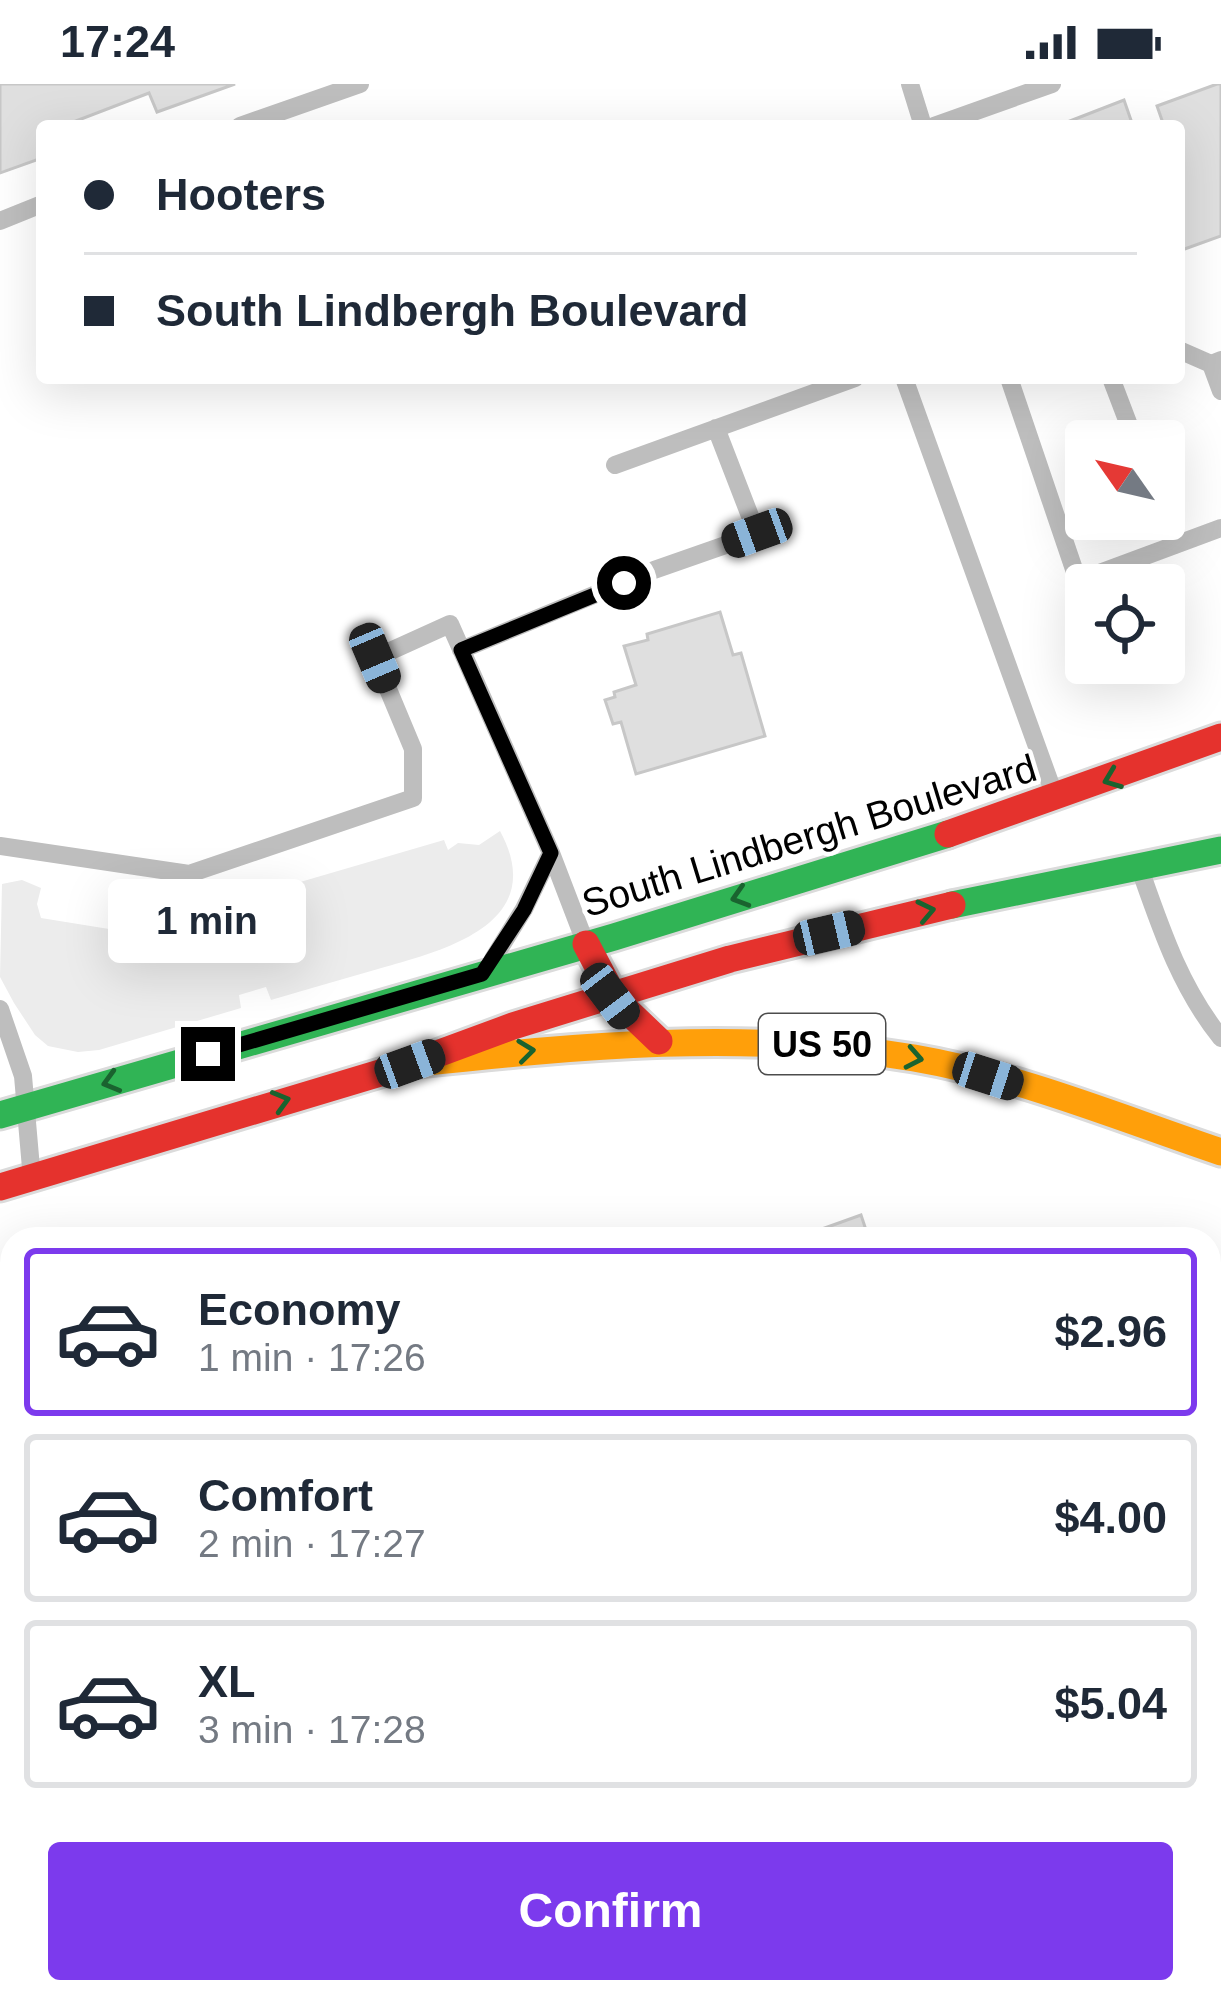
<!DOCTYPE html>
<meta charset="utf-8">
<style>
:root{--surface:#fff;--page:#f6f6f7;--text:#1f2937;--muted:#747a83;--line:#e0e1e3;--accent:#7c3aed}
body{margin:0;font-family:Arial,sans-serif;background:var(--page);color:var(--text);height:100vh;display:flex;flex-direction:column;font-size:45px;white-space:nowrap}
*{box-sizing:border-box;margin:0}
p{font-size:39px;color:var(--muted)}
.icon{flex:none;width:66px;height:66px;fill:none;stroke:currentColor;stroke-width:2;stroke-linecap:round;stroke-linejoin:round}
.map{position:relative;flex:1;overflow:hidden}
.details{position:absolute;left:0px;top:1143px;width:1221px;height:777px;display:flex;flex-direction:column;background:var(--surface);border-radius:36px 36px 0 0;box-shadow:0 12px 48px #0002}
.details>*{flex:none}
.top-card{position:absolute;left:36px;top:36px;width:1149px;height:264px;border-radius:12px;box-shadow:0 12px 48px #0002;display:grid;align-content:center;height:264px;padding:0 48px;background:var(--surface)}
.needle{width:78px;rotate:304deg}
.fabs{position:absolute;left:1065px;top:336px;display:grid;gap:24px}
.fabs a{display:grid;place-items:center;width:120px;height:120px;border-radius:12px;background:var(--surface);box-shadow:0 12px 48px #0002;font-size:60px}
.end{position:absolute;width:54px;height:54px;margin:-27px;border:15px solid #000;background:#fff;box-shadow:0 0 0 6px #fff}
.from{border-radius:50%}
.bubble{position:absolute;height:84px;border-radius:12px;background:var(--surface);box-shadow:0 12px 48px #0002;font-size:39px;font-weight:800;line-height:84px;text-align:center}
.car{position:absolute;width:36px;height:72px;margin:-36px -18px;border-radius:15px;box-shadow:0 0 9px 3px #0007;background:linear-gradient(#222 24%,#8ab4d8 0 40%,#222 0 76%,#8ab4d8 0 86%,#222 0)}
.top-card b{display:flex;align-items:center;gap:42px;height:114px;font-size:45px}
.top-card b+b{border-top:3px solid var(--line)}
.top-card i{width:30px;height:30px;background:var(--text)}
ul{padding:21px 0 0;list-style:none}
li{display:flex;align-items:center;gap:36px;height:168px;margin:0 24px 18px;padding:0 24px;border:6px solid var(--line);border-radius:12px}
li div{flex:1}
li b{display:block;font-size:45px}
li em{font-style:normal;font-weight:800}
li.on{border-color:var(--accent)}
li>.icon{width:108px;height:108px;stroke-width:1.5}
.action{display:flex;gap:24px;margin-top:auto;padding:24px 48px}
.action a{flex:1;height:138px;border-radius:12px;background:var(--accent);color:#fff;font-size:48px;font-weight:800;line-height:138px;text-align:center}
.status{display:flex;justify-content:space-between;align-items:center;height:84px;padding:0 60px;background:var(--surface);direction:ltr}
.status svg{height:33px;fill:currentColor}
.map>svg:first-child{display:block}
</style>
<div class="status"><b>17:24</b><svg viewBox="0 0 49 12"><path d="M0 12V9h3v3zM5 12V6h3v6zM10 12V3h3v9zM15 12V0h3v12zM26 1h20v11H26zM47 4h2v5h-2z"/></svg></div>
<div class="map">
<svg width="1221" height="1919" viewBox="0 0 1221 1919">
<rect width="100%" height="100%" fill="#fff"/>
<path fill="#ececec" d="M500,747c51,94 -59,120 -122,138 -36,10 -72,21 -107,31l-5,-13 -27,8 2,13 -142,42 -21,2 -30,-6 -13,-11 -21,-32 -14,-26 2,-93 20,-4 19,8 -4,16 4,14 68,11 6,9 57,-10 7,-4 1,-7 264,-77 4,10 10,-7 21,2z
M1221,1543v225l-12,15v-226z
M914,1908h192l-9,11h-192z"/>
<path fill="#dfdfdf" stroke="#c7c7c7" stroke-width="3" d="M0,0h235l-78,28 -8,-19 -86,33h-21v32l-42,15z
M1217,0h4v152l-42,15v-125h-15l-7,-20z
M1124,16l9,26h-76z
M720,528l13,43 8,-2 24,83 -129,38 -15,-52 -8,2 -8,-24 10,-3 -1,-5 22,-7 -12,-39 24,-6 -1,-6z
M861,1131l8,24h-75z"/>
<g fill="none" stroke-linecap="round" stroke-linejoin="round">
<defs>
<path id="fast" d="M952,821l269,-55
M0,1031l614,-178 334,-103"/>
<path id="slow" d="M410,980c168,-18 336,-35 504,-6 105,18 206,60 307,94
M1169,1919l9,-11"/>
<path id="jam" d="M948,750l273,-97
M586,860l29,55 44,42
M0,1103l410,-123 103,-38 217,-67 222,-54
M1209,1871l12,-15"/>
</defs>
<use href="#fast" stroke="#dbdbdb" stroke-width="33"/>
<use href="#slow" stroke="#dbdbdb" stroke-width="33"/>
<use href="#jam" stroke="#dbdbdb" stroke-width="33"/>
<path stroke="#bebebe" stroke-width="18" d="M910,0l13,42
M240,42l120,-42
M934,42l118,-42
M0,137l42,-17
M1179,266l32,14 10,-4
M1211,280l10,27
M904,294l149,413
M1009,294l69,203 143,-53
M1111,294l24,63
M615,381l240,-87
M1164,432l11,29
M461,566l193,-80 103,-36 -41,-106
M0,762l189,28 224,-76v-49l-38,-91 75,-34 101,229 31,81
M1141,788c21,60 40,116 80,166
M493,875l31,-50 27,-56
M0,925l23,67 8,92"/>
<use href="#fast" stroke="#30b455" stroke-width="27"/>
<use href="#slow" stroke="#ff9f0a" stroke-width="27"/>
<use href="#jam" stroke="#e5322d" stroke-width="27"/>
</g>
<defs><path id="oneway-chevron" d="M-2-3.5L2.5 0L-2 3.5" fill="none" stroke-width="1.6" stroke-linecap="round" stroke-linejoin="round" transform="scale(3)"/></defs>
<g stroke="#1a632f">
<use href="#oneway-chevron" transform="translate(1112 695) rotate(159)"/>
<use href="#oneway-chevron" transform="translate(740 813) rotate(163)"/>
<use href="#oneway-chevron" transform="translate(926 827) rotate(-12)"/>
<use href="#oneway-chevron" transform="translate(526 967) rotate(-7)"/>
<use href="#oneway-chevron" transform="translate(914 974) rotate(11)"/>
<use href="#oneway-chevron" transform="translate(111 998) rotate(164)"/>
<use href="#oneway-chevron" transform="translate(281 1017) rotate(-16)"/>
</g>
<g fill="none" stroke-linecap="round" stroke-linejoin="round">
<path stroke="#000" stroke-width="15" d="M208,970l274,-80 42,-64 27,-57 -90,-203 163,-67"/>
</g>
<g text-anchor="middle" stroke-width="9" stroke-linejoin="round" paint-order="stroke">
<rect fill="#fff" stroke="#4c4c4c" stroke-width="3" x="759" y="930" width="126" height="60" rx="9"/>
<g font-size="36" font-weight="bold" fill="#000">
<text x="822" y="973">US 50</text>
</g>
<g font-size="39" fill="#000" stroke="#fff">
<text transform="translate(809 751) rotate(-17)" y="14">South Lindbergh Boulevard</text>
</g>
</g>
</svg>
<div class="fabs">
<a><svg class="needle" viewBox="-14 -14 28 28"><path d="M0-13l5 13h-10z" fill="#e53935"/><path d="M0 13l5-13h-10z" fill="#747a83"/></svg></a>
<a><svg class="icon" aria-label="locate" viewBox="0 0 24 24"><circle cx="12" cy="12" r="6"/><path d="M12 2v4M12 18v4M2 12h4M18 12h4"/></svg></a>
</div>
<i class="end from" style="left:624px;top:499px"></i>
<i class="end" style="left:208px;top:970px"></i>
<div class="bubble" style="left:108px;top:795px;width:198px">1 min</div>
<i class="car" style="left:757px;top:449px;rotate:250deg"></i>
<i class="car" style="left:375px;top:574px;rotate:157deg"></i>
<i class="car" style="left:829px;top:849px;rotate:77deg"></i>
<i class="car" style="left:610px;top:912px;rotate:143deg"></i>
<i class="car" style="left:410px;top:980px;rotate:70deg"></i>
<i class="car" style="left:988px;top:992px;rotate:108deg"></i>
<div class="top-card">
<b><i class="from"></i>Hooters</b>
<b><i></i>South Lindbergh Boulevard</b>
</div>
<section class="details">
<ul>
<li class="on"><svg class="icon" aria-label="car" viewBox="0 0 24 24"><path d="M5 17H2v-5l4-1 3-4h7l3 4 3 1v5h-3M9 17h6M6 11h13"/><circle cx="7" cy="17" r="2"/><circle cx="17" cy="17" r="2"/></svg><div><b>Economy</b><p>1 min · 17:26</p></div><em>$2.96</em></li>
<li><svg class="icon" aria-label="car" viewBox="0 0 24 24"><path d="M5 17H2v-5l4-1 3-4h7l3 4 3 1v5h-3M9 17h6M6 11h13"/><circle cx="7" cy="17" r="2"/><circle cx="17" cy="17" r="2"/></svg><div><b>Comfort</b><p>2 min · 17:27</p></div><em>$4.00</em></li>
<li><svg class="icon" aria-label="car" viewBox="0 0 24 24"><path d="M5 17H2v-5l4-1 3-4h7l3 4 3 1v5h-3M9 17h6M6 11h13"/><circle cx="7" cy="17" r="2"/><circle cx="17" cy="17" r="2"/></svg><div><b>XL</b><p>3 min · 17:28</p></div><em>$5.04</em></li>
</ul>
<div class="action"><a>Confirm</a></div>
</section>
</div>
